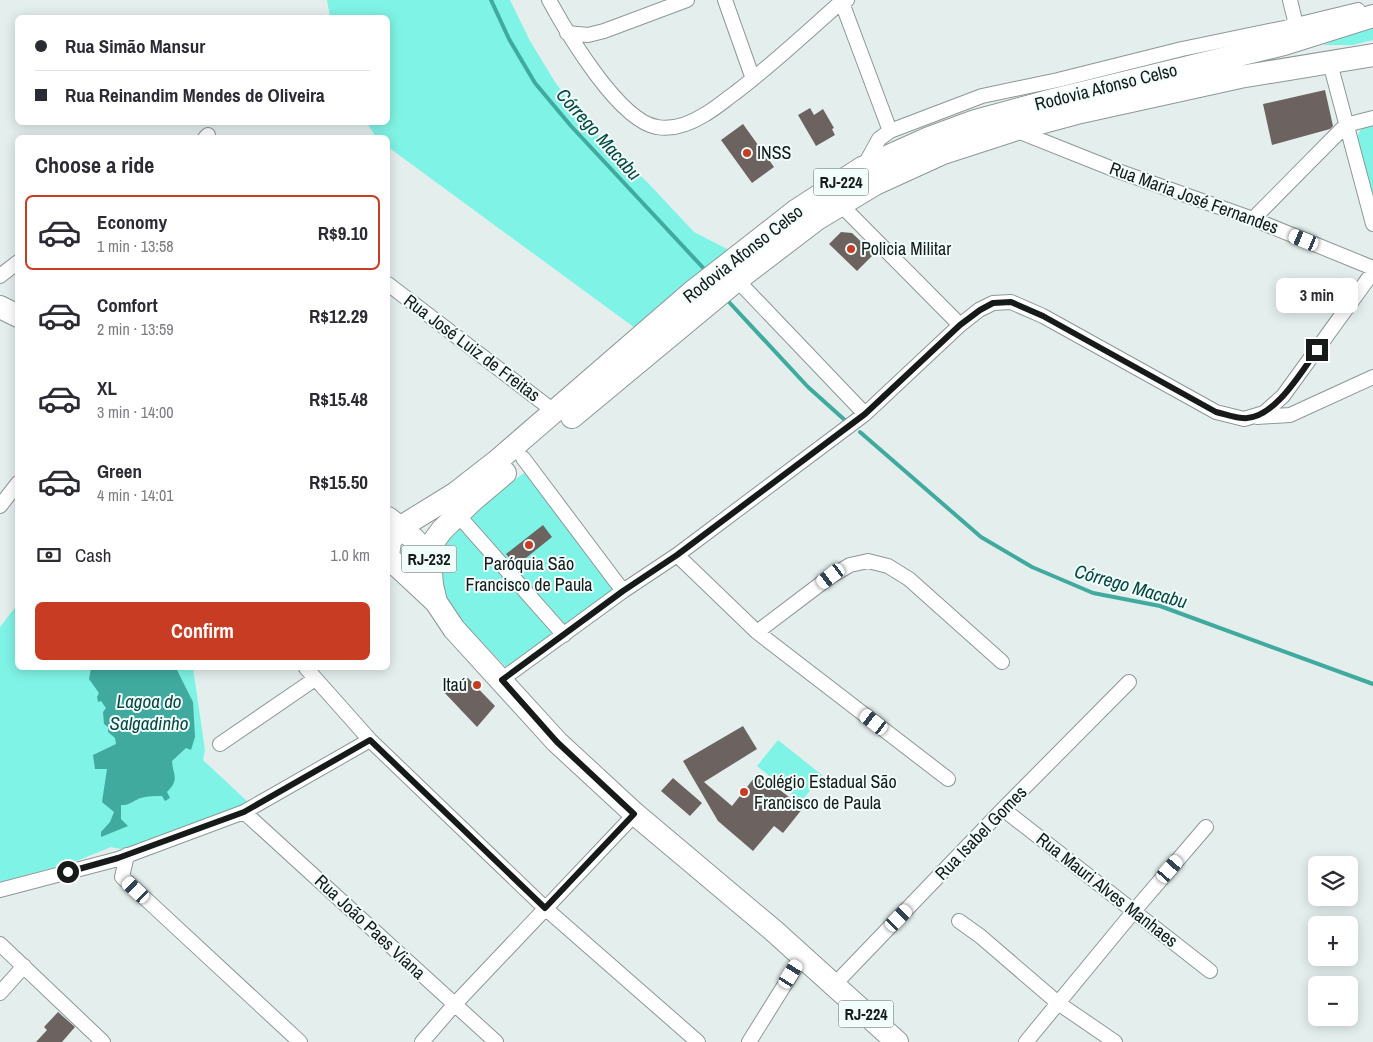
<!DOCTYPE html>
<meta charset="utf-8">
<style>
:root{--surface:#fff;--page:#f2f2f3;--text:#2b2b33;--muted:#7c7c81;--line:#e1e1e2;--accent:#c73c23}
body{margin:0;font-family:"Archivo Narrow",sans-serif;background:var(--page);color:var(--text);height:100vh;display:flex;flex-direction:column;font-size:19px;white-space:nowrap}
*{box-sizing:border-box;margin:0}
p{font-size:16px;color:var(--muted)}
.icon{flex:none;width:28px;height:28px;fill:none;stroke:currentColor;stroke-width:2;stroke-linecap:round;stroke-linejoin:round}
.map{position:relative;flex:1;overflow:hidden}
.side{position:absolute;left:15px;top:135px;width:375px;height:535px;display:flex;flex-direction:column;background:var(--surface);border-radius:8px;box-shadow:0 2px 12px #0003}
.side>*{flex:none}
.hud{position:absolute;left:15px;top:15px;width:375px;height:110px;border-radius:8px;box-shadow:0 2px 12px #0003;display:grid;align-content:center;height:110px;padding:0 20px;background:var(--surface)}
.buttons{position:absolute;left:1308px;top:856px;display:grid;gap:10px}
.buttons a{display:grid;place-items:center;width:50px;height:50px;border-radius:8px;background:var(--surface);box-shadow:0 2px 12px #0003;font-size:25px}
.end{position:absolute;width:22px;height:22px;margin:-11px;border:6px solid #161a19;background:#fff;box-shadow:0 0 0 2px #fff}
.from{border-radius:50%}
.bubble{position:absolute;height:35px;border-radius:8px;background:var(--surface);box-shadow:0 2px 12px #0003;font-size:16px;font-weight:700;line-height:35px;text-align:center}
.car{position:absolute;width:15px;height:30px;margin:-15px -8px;border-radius:6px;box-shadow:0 0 4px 1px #0007;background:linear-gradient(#fff 24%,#345 0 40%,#fff 0 76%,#345 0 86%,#fff 0)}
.hud b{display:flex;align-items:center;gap:18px;height:48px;font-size:19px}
.hud b+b{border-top:1px solid var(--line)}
.hud i{width:12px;height:12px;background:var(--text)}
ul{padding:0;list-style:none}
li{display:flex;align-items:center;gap:15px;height:75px;margin:0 10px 8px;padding:0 10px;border:2px solid transparent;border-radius:8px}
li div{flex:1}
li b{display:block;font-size:19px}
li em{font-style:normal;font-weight:700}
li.on{border-color:var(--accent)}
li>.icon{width:45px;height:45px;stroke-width:1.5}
h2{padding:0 20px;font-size:22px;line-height:60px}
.pay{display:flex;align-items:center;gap:12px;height:55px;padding:0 20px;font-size:19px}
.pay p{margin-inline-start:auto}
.primary-button{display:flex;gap:10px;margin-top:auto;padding:10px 20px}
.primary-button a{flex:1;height:58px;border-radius:8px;background:var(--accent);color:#fff;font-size:20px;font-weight:700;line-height:58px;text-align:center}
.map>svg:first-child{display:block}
</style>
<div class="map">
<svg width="1373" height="1042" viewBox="0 0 1373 1042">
<rect width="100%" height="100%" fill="#e4efed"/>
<path fill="#7ff3e5" d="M327,0h183l20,41 25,41 28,38 66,64 45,48 39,20 -98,76 -247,-181v-9l-12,-1 -9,-14 21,-1v-104l-58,-1z
M1373,26v14l-20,5h-30l31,-14z
M1373,122v86l-16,-70c3,-9 6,-14 16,-16z
M527,471l88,118 -109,78 -44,-45 -20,-30 -6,-34 18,-35z
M17,605l1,63h175l12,82 -2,10 45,42 -5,5 -73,29 -50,13 -9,-2 -37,15 -74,20v-255z
M778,740l44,35 -21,27 -44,-36z"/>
<path fill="#40aa9f" d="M91,668h85l17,34 2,35 -4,13 -5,-2 -14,13c1,15 8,18 -5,31l3,6 -5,3 -3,-5c-7,0 -14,0 -21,2 -7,2 -12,8 -20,7v14l7,7 -27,11v-5l9,-10 4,-10 -12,-10 5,-33h-12l-2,-14 23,-11 -1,-6 -7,-6v-5l-4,-3 -1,-12 3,-4 -5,-7 -3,1 -1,-5 2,-4 -10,-14z"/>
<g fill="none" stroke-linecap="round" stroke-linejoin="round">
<path stroke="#40aa9f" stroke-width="4" d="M491,0l18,39 26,44 36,43 136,146
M728,301l80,86 39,35
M860,432l121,105 51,30 61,26 67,13 213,78"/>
</g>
<path fill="#6c6361" d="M1325,90l8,36 -3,3 -58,16 -9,-41z
M810,108l4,7 9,-6 11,19 -2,1 3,6 -19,11 -18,-31z
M743,124l31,43 -22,16 -31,-43z
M841,232l11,1 22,21 -17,17 -28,-27z
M543,525l9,12 -36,29 -10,-12z
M468,678l27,28 -18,21 -35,-37z
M743,726l14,23 -53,33 28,24 26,-33 45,35 -20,25 -9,-7 -21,25 -35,-30 -35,-60z
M673,778l29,25 -12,13 -29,-25z
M58,1012l17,15 -13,15h-26l11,-12 -3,-3z"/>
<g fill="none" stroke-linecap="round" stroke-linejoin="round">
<defs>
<path id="minor" d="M549,0c18,33 70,121 108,127 16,3 34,-4 47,-12 11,-6 21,-15 31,-22 37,-28 71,-60 106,-91l6,-2
M725,0l28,79
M841,0l49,131
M1290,0l6,25
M567,33l21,2 16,-4 83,-31
M1330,63l43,161
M1015,130l103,41 135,48 120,49
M205,138l3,-3
M863,168l16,-29 11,-8 92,-35 76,-16 124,-31 102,-21 74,-18
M840,204l120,121
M1253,219l93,-94 27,-7
M0,276l18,-14
M737,280l128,134
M388,284l167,128
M1257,417l33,-2 83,-38
M523,458l100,133
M0,506l18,-23
M458,515l106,120
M677,555l80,77 191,147
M757,632l74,-56 19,-11 18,-4 20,5 21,13 93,83
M306,668l64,72 175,168 153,134
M501,680l122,-89 54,-36 188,-141 95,-89 19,-15 14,-7 18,-1 32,14 173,96 28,7 20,-6 19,-17 90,-124
M220,744l95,-65
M1003,809l207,162
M244,812l252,230
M127,855l-5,22 178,165
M0,890l118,-31 126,-47 126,-72
M959,921l21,15 78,67 57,39
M0,944l103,98
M834,985l169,-176 126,-127
M0,993l24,-27
M422,1042l32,-37 181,-191
M749,1042l53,-85
M1026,1042l108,-131 72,-84"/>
<path id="primary" d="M0,307l18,9
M572,417l165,-137 80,-61 58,-35 68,-31 71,-23 67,-18 159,-35 133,-22
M388,518l26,21 12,14 4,8 2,24 4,17
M388,556l2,-15 11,-14 55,-34 41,-32 194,-168 106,-83 65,-42 67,-30 46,-17 70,-19 239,-58 89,-28
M391,560l45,42 18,27 103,113 78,72 139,117 123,111
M397,566h9l14,-6 22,-30 31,-30 32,-27"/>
</defs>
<use href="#minor" stroke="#8d9796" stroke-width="16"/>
<use href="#primary" stroke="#8d9796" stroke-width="24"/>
<use href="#minor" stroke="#fff" stroke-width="14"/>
<use href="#primary" stroke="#fff" stroke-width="22"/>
</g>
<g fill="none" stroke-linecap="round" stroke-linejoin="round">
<path stroke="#161a19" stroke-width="6" d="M68,872l50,-14 126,-46 126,-72 175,168 89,-94 -77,-72 -55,-62 121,-89 54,-36 188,-141 95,-89 20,-15 13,-7 18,-1 32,14 173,96c9,2 18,6 27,6 30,3 59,-47 74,-68"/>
</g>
<g fill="#c73c23" stroke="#f1fdfb" stroke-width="2">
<circle cx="747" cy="153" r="5"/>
<circle cx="851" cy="249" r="5"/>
<circle cx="529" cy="545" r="5"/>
<circle cx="477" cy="685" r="5"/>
<circle cx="744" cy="792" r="5"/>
</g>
<g text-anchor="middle" stroke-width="4" stroke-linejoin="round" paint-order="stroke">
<g fill="#f1fdfb" stroke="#585e5d" stroke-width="1">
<rect x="813.5" y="168.5" width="55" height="27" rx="4"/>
<rect x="401.5" y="545.5" width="55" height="27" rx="4"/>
<rect x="838.5" y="1000.5" width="55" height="27" rx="4"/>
</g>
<g font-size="16" font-weight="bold" fill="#161a19">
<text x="841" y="188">RJ-224</text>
<text x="429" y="565">RJ-232</text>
<text x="866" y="1020">RJ-224</text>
</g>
<g font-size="18" fill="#161a19" stroke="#f1fdfb">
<text transform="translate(1106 87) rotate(-14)" y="6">Rodovia Afonso Celso</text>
<text transform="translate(1194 198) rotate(20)" y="6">Rua Maria José Fernandes</text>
<text transform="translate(743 254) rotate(-38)" y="6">Rodovia Afonso Celso</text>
<text transform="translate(472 348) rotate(37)" y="6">Rua José Luiz de Freitas</text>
<text transform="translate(981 833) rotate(-46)" y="6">Rua Isabel Gomes</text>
<text transform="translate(1107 890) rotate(38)" y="6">Rua Mauri Alves Manhaes</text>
<text transform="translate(370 927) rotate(43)" y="6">Rua João Paes Viana</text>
</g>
<g font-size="18" fill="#161a19" stroke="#f1fdfb" text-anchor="start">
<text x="757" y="159">INSS</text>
<text x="861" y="255">Policia Militar</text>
<text x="529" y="570" text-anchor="middle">Paróquia São<tspan x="529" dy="21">Francisco de Paula</tspan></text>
<text x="467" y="691" text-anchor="end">Itaú</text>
<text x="754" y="788">Colégio Estadual São<tspan x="754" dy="21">Francisco de Paula</tspan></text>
</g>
<g font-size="19" font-style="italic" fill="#074842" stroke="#f1fdfb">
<text transform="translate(599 134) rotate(48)" y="7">Córrego Macabu</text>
<text transform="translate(1131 586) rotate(16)" y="7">Córrego Macabu</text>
<text x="149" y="708">Lagoa do<tspan x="149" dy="22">Salgadinho</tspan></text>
</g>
</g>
</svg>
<div class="buttons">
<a><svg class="icon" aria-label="layers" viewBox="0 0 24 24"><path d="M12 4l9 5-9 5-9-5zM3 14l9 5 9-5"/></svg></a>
<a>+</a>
<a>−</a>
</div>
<i class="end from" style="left:68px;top:872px"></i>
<i class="end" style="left:1317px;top:350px"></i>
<div class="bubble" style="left:1276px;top:278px;width:82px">3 min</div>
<i class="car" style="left:1304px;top:240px;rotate:292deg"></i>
<i class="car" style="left:831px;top:576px;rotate:233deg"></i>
<i class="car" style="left:874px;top:722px;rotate:308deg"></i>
<i class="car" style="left:1170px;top:869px;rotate:41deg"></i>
<i class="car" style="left:136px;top:890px;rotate:313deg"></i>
<i class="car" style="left:899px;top:918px;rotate:44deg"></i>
<i class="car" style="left:791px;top:974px;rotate:32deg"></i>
<div class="hud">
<b><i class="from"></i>Rua Simão Mansur</b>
<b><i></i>Rua Reinandim Mendes de Oliveira</b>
</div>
<section class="side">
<h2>Choose a ride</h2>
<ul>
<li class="on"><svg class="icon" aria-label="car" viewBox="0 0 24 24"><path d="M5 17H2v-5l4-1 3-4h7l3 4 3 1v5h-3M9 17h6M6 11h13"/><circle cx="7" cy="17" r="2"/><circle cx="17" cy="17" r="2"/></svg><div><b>Economy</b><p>1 min · 13:58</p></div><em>R$9.10</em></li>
<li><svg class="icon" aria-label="car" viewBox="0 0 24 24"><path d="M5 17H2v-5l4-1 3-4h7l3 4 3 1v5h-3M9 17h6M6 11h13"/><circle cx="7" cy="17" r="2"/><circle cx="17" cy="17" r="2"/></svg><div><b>Comfort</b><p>2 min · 13:59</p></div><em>R$12.29</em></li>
<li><svg class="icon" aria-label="car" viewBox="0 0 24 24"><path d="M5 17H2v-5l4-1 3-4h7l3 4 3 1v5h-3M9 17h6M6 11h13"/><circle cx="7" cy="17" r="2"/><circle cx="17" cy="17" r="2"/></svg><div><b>XL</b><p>3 min · 14:00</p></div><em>R$15.48</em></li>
<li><svg class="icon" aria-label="car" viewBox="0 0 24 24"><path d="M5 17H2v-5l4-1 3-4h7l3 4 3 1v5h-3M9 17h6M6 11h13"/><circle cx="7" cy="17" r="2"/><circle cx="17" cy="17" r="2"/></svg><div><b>Green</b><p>4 min · 14:01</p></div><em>R$15.50</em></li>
</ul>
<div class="pay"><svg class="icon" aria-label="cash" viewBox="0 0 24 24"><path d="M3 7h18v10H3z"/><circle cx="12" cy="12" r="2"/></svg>Cash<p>1.0 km</p></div>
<div class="primary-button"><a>Confirm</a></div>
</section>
</div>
